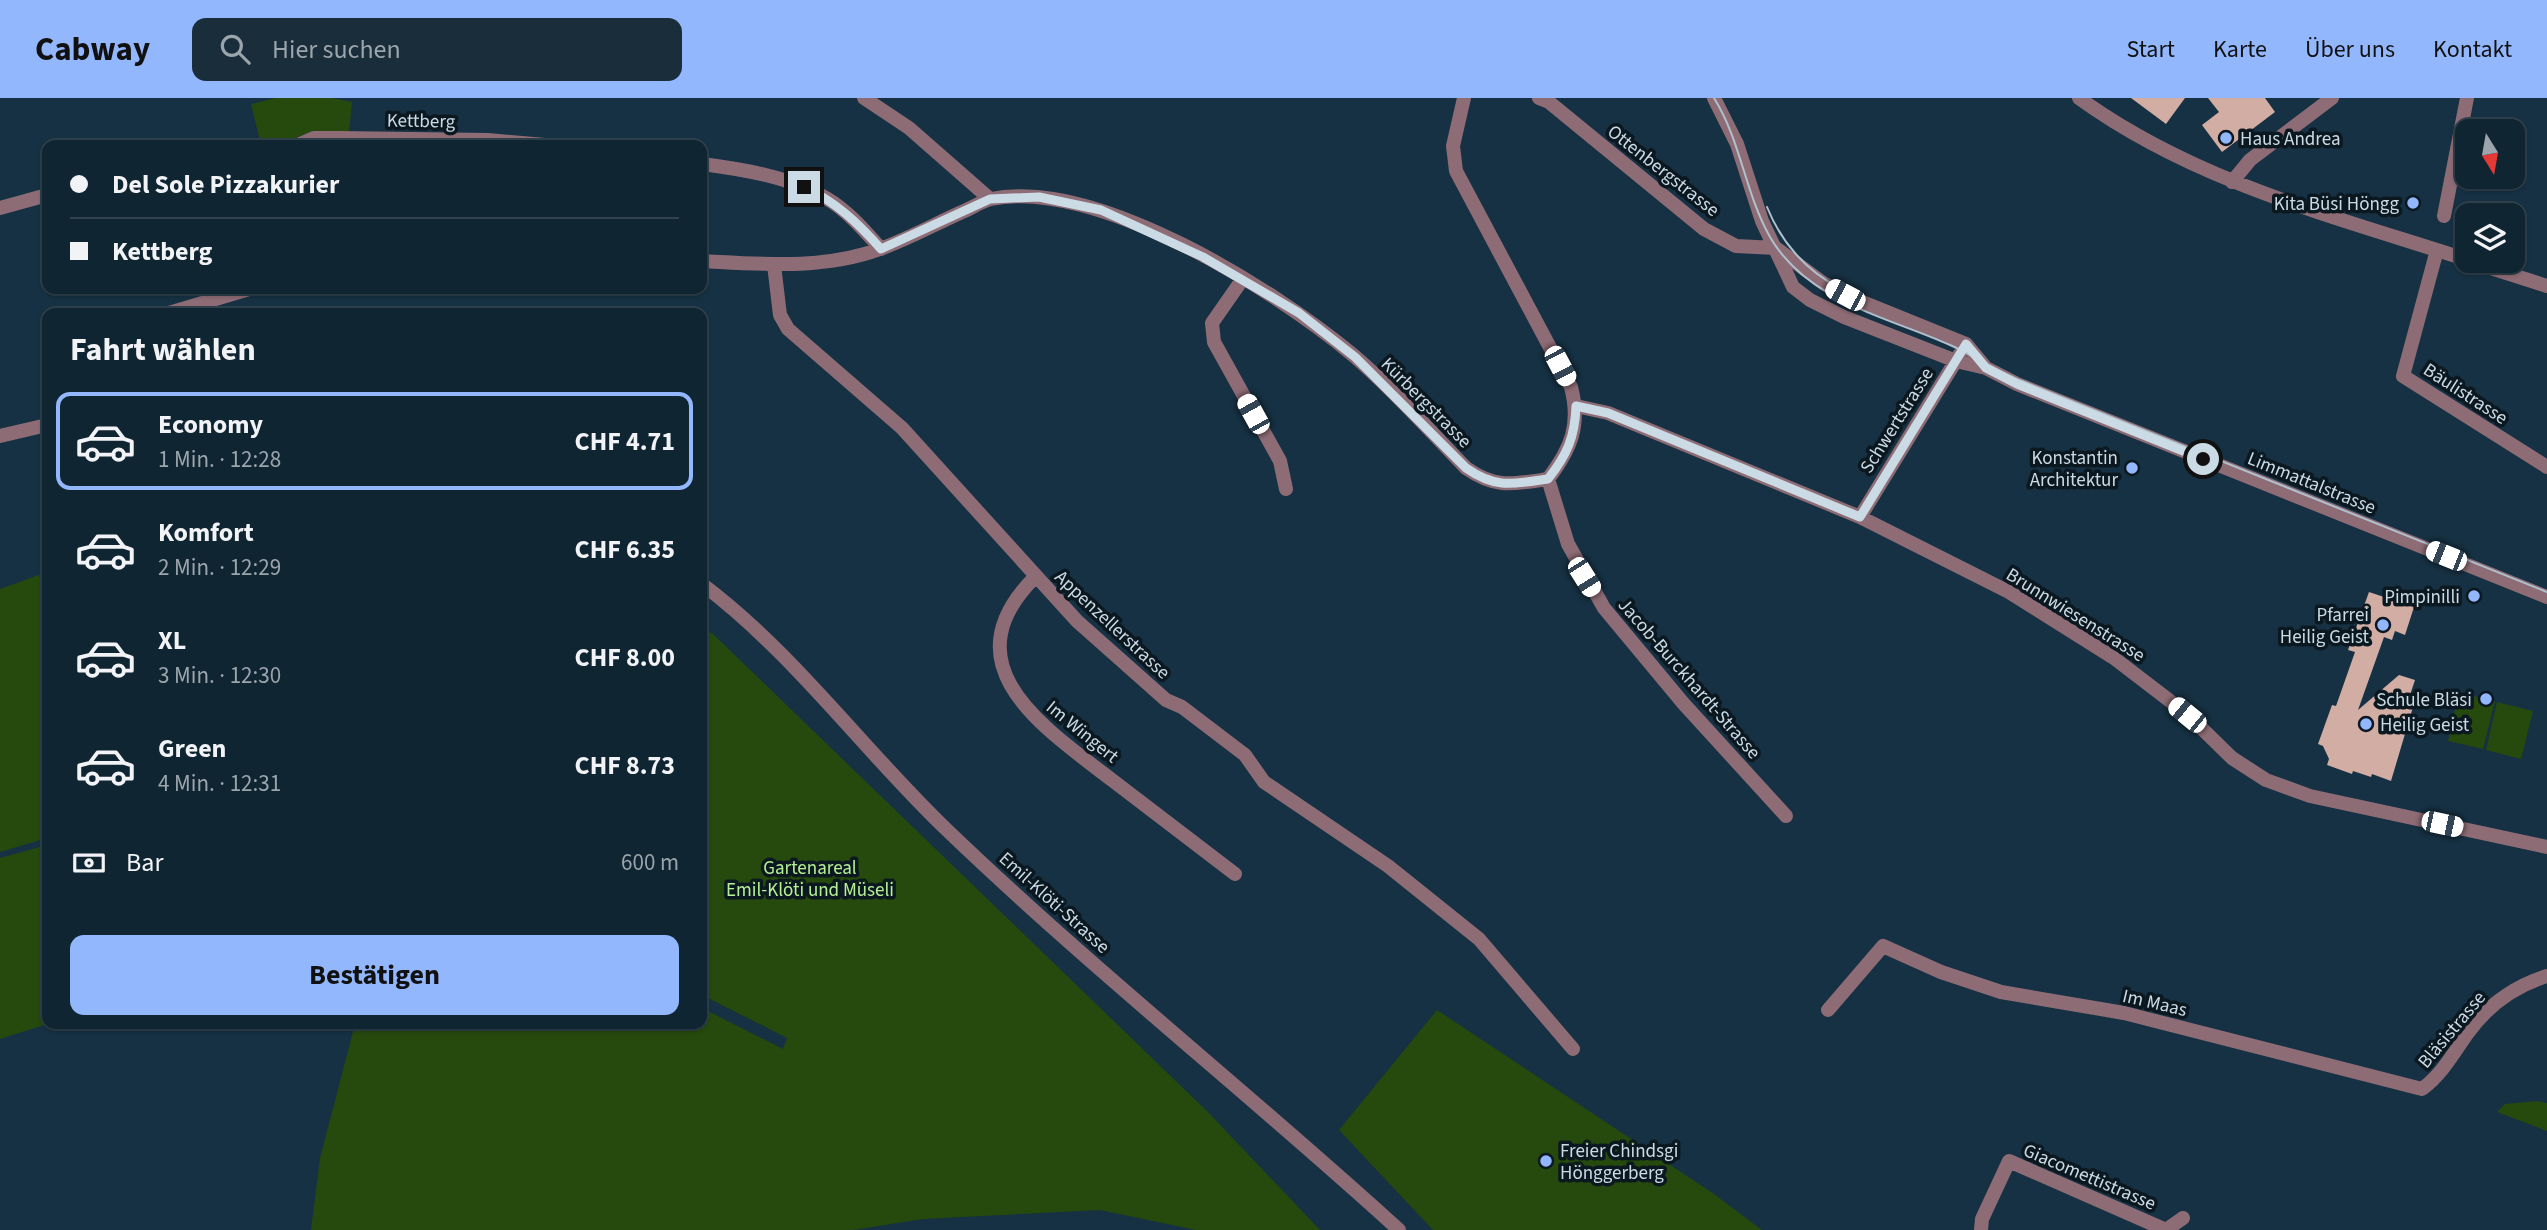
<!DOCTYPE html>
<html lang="de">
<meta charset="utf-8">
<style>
:root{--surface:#102532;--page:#192d3a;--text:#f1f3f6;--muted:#9ca5ac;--line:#30424d;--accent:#93b7fd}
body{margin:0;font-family:"Source Sans 3",sans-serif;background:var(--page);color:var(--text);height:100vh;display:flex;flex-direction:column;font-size:26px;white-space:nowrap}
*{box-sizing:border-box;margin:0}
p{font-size:23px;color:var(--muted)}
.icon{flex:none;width:38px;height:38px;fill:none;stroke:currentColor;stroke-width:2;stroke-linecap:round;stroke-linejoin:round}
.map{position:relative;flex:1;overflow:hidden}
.details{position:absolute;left:42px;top:210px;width:665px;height:721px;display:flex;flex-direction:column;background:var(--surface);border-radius:14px;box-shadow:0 2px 5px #0004,0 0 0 2px var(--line)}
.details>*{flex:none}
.banner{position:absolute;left:42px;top:42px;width:665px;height:154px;border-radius:14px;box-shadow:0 2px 5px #0004,0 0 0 2px var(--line);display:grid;align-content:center;height:154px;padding:0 28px;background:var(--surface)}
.needle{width:46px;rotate:169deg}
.buttons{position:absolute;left:2455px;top:21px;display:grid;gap:14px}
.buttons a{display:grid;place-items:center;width:70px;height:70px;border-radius:14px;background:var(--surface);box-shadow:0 2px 5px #0004,0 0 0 2px var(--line);font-size:35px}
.end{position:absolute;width:32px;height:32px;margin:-16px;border:9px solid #cbdbe6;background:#111;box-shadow:0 0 0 4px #111}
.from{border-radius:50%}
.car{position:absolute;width:21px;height:42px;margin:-21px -10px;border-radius:9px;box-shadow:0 0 5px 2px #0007;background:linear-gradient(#fff 24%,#345 0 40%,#fff 0 76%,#345 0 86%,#fff 0)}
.banner b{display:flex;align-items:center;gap:24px;height:66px;font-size:26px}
.banner b+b{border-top:2px solid var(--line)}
.banner i{width:18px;height:18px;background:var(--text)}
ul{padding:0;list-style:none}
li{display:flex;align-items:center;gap:21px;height:98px;margin:0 14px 10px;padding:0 14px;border:4px solid transparent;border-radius:14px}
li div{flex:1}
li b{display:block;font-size:26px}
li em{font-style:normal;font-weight:700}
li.on{border-color:var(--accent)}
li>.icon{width:63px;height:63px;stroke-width:1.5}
h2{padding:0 28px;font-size:32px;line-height:84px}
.pay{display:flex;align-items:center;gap:18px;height:77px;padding:0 28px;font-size:26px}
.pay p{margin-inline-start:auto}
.primary-button{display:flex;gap:14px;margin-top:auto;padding:14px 28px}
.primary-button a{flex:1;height:80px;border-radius:14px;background:var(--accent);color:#111;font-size:28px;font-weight:700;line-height:80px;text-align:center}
header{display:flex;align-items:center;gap:42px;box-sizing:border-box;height:98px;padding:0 35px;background:var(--accent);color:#111}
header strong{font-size:33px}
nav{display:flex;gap:38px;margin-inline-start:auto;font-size:24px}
.search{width:490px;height:63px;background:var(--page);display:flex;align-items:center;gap:18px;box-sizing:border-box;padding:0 24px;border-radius:14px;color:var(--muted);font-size:26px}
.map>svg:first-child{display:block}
</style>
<header>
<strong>Cabway</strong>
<div class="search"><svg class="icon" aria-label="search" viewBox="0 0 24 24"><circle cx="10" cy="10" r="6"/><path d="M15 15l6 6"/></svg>Hier suchen</div>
<nav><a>Start</a><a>Karte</a><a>Über uns</a><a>Kontakt</a></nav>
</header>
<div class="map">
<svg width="2547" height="1132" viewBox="0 0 2547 1132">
<rect width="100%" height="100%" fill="#163143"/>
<path fill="#26490d" d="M276,0h56l20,4 -3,30 -37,-1 -33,14h-18l-10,-41z
M47,474v266l-47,14v-263z
M702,530l11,6 496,479 111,117h-124l-96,-20 -177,9 -70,11h-542l9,-72 35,-134h347v-16l81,41 4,-11 -85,-43z
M2459,595l36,8 -12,48 -35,-8z
M2497,604l36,9 -12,48 -35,-9z
M47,747v179l-47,15v-181z
M1437,912l277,184 48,36h-329l-94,-100z
M2537,1003l10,2v28l-50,-19 8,-8z"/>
<path fill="#d2ada3" d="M2131,0h54l-19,26z
M2208,0h57l10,14 -53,40 -20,-27 17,-13z
M2369,494l45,15 -9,28 -10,-4 -3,9 -8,-3 -26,73 41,-35 16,5 -5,15 6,2 -25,84 -19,-7 -1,3 -18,-6 -1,3 -25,-9 2,-6 -6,-13 -5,-2 14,-39 4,1 19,-54 -7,-2z"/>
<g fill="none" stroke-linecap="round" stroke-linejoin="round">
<path stroke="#8e6c75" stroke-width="14" d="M864,0l45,30 81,71
M1539,0l10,4 155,127 32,17 40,2
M1714,0l23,46 25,77 31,66 17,13 34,17 112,44 30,7 31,16 530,213
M2079,0c116,84 254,118 389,162
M298,47l16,-7h25l149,2 57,5
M702,66c39,5 89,13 124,34 22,13 38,32 55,51
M2232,84l18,-22 82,-62
M0,110l47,-13
M2444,118l23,-118
M1776,150l47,35 22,12 121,49 20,24
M2437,152l-34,126 144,91
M702,163c60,3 121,9 178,-12 28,-10 55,-25 82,-37 10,-4 20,-11 29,-13 105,-22 284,91 362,156 40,34 76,75 113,113 30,21 47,16 82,11 23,-30 33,-54 23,-92l-115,-216 -3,-25 11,-48
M2469,163l78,25
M774,167l6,50 8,14 114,99 175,193 89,79 16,7 63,48 19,27 124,84 91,73 94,110
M1242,182l-30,43 2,19 66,119 6,28
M169,215l80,-24
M1576,308l32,7 252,104 149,75 105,66 73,56 45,44 34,22 44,16 237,51
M1548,381l20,65 36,64 79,95 103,113
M1860,419l100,-163
M1035,479c-88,88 8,150 77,203 41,31 82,63 123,94
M1828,912l55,-64 58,26 60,20 123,21 298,76c20,-15 31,-35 45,-55 20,-28 48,-48 80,-58
M1981,1132l1,-11 27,-58 157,69 17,-12"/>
<path stroke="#8e6c75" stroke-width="14" d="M0,338l47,-11
M702,486c93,70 162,167 246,247 145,139 303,264 451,399"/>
<path stroke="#afc1cd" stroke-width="2" d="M1714,0c27,43 31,95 56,139 37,64 117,80 180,108 25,11 47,26 72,36l525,211
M1767,109c14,35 39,64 73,81"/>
</g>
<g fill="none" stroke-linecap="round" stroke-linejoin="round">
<path stroke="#cbdbe6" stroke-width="9" d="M804,89c32,15 54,36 77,62l109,-50 49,-2 62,13 102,47 96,56 56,44 111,111c30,21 47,16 82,11 19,-24 27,-42 28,-73l32,7 252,104 106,-173 20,24 31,16 186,75"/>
</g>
<g fill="#93b7fd" stroke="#0c1820" stroke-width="2.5">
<circle cx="2226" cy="40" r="7"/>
<circle cx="2413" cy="105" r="7"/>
<circle cx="2132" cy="370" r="7"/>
<circle cx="2474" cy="498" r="7"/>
<circle cx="2383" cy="527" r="7"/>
<circle cx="2486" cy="601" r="7"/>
<circle cx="2366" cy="626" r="7"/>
<circle cx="1546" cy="1063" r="7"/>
</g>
<g text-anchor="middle" stroke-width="7" stroke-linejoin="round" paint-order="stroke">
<g font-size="19" fill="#cbdbe6" stroke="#0c1820">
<text transform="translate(421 22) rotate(1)" y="7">Kettberg</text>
<text transform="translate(1664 72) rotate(38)" y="7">Ottenbergstrasse</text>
<text transform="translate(2466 295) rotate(33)" y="7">Bäulistrasse</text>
<text transform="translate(1427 304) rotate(45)" y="7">Kürbergstrasse</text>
<text transform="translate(1896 322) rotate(-58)" y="7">Schwertstrasse</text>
<text transform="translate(2312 384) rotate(22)" y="7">Limmattalstrasse</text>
<text transform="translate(2076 516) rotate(32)" y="7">Brunnwiesenstrasse</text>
<text transform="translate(1113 526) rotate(43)" y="7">Appenzellerstrasse</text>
<text transform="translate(1690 580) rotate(49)" y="7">Jacob-Burckhardt-Strasse</text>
<text transform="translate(1083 633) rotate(39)" y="7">Im Wingert</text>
<text transform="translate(1055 804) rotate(42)" y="7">Emil-Klöti-Strasse</text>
<text transform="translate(2155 904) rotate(13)" y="7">Im Maas</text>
<text transform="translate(2451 931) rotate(-50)" y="7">Bläsistrasse</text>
<text transform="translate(2090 1078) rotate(23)" y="7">Giacomettistrasse</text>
</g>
<g font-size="19" fill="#cbdbe6" stroke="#0c1820" text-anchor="end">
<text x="2240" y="47" text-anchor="start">Haus Andrea</text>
<text x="2399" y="112">Kita Büsi Höngg</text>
<text x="2118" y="366">Konstantin<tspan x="2118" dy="22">Architektur</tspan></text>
<text x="2460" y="505">Pimpinilli</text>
<text x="2369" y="523">Pfarrei<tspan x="2369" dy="22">Heilig Geist</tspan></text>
<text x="2472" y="608">Schule Bläsi</text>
<text x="2380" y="633" text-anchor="start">Heilig Geist</text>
<text x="1560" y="1059" text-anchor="start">Freier Chindsgi<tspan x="1560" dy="22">Hönggerberg</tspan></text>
</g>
<g font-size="19" fill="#b5f095" stroke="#0c1820">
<text x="810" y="776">Gartenareal<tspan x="810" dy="22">Emil-Klöti und Müseli</tspan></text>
</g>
</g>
</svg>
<div class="buttons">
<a><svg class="needle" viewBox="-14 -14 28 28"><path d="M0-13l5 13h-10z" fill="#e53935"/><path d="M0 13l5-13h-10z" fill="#9ca5ac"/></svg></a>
<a><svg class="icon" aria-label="layers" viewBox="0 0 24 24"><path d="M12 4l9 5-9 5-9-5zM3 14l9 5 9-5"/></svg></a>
</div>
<i class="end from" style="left:2203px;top:361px"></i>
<i class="end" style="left:804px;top:89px"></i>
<i class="car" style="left:1845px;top:197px;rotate:298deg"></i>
<i class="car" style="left:1560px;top:268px;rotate:152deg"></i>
<i class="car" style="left:1253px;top:316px;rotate:331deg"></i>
<i class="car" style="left:2446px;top:458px;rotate:292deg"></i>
<i class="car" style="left:1584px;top:479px;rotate:148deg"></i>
<i class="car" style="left:2187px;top:617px;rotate:309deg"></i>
<i class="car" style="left:2442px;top:726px;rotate:102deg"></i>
<div class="banner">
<b><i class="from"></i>Del Sole Pizzakurier</b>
<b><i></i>Kettberg</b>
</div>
<section class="details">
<h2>Fahrt wählen</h2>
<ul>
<li class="on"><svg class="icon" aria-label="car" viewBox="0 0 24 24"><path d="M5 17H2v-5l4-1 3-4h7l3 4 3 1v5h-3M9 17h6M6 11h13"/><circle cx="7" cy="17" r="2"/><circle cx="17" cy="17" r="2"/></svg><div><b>Economy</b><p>1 Min. · 12:28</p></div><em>CHF 4.71</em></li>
<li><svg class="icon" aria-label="car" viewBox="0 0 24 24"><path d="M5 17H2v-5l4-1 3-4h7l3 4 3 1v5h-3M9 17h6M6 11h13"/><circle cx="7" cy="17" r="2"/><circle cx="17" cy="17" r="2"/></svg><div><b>Komfort</b><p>2 Min. · 12:29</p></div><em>CHF 6.35</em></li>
<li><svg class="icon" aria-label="car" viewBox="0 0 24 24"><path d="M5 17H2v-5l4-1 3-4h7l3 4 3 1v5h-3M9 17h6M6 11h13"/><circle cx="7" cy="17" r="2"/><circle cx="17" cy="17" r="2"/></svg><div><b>XL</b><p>3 Min. · 12:30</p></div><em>CHF 8.00</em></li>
<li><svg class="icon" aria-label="car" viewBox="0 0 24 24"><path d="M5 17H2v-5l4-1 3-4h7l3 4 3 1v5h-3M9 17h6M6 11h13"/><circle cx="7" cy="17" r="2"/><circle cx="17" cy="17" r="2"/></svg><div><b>Green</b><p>4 Min. · 12:31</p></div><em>CHF 8.73</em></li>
</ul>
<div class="pay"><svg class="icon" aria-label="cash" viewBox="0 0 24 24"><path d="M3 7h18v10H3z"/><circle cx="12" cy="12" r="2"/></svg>Bar<p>600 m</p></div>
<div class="primary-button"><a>Bestätigen</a></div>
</section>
</div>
